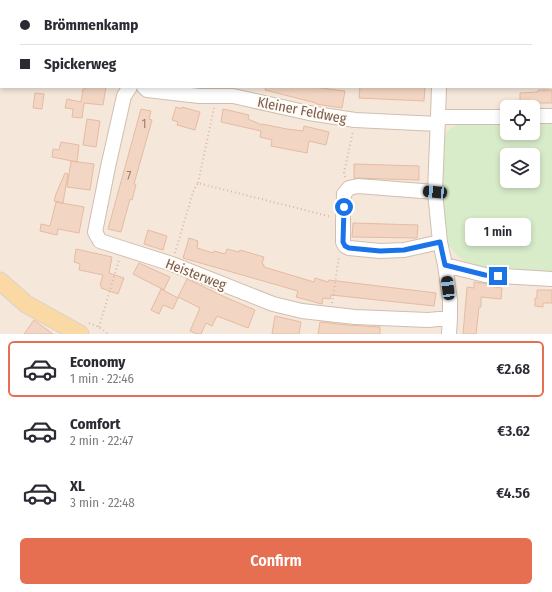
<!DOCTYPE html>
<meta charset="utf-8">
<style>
:root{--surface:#fff;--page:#f2f2f3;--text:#2b2b33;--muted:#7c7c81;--line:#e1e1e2;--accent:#e76f51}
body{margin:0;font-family:"Fira Sans Condensed",sans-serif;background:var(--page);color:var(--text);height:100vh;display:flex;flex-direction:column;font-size:15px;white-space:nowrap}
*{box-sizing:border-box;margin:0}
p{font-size:13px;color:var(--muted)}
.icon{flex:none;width:22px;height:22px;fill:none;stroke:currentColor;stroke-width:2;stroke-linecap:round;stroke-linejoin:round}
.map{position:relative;height:334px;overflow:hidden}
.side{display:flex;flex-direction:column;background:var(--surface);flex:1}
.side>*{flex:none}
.banner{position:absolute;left:0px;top:0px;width:552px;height:88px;box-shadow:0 2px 6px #0003;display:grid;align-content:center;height:88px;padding:0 20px;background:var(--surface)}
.fabs{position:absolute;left:500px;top:100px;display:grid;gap:8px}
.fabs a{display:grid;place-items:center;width:40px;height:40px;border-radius:6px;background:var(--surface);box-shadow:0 2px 6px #0003;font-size:20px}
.end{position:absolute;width:18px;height:18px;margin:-9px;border:5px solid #1a73e8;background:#fff;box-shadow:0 0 0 2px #fff}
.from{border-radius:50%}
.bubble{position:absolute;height:28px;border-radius:6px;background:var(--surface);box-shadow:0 2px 6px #0003;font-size:13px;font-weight:600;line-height:28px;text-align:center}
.car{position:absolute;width:12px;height:24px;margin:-12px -6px;border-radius:5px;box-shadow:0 0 3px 1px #0007;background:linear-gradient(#222 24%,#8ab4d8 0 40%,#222 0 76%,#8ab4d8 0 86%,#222 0)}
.banner b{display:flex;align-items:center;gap:14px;height:38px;font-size:15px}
.banner b+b{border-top:1px solid var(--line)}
.banner i{width:10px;height:10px;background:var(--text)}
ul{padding:7px 0 0;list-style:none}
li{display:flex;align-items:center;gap:12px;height:56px;margin:0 8px 6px;padding:0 12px;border:2px solid transparent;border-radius:6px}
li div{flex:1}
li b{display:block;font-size:15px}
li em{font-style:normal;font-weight:600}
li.on{border-color:var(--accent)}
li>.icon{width:36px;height:36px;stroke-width:1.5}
.action{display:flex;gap:8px;margin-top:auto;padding:8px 20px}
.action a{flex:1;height:46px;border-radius:6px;background:var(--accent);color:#fff;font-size:16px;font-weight:600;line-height:46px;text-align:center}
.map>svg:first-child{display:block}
</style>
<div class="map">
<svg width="552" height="334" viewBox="0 0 552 334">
<rect width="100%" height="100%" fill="#fdf6ec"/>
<path fill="#f5e8da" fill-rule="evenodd" d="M0,0h198v1h-197v86h550v-56h1v303h-552zM507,107h26v26h-26zM507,155h26v26h-26z"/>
<path fill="#d8ecc9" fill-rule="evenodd" d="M552,121v152l-67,-3 -15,-5 -11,-8 -10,-11 -7,-34v-68c2,-5 3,-10 7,-14 10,-11 43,-8 58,-8v11h26v-11zM507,155h26v26h-26z"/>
<path fill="#f3d5c3" stroke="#e6bba3" d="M86,87h20l-3,18 -19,-2 -2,15 -10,-1 1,-8 -8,-1 2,-9 14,3 2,-13h2z
M266,87h47l32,4 -3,17 -26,-4v-1l-51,-13z
M360,87h65l-1,14 -65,-3z
M538,90h14v13h-14v-2h-18v-8l18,-1z
M35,93l9,1 -2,15 -9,-1z
M176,107l6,2v-2l18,5 -5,18 -18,-5 1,-3 -6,-2z
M141,109l10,2 -2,8 3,1 -18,64 2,1 -4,15 -2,-1 -9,33 -13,-3z
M223,109l26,6 -1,4 14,6v-1l25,5 16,2 1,-5 25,6 -3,13 -17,-4 -2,12 -36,-7 1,-6 -12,-3 1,-6 -40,-9z
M87,119l13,2 -4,26 -13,-2z
M61,142l18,3 -2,17 -25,-5 1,-8 6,1z
M71,161l23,3 -4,26 -23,-3z
M354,164l65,2v14l-65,-2z
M65,173l3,1 -5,29 -9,-2 2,-7z
M56,202l28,5 -5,26 -21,-4 -1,6 -17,-4 1,-7 9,2z
M353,223l65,2 -1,13 -65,-1z
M148,230l19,6 -4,14 -19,-6z
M189,238l9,3 -1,7 16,5 1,-2 11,3 2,-5 12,3 1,-2 24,7 -2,7 2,1v2l50,15 1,-4 13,4 1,-2 107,13 -2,13 -103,-11 -1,4 -7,-1 -1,6 -26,-7 2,-6 -115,-33z
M76,249l36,8 -3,16 15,5 -6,16 -17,-6 1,-2 -2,-1 3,-10 -24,-5 1,-6 -6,-2z
M139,263l31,14 -6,13 -31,-16z
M187,279l38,18 30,13 -7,18 -31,-12 -5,10 -6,-3 -5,11h-4l-7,-3 10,-23 -22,-11z
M474,282l14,2v2l14,2 -1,11 -20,-2v10h-2l-3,27h-13l4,-47 7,1z
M161,289l17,9 -5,11 -10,-4 -4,9 -8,-4z
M537,290h15v13h-9v4l-8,-1v-8h2z
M275,316l26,6 -2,12h-27z
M34,320l19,14h-29z
M320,322l27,3 33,2v7h-62z"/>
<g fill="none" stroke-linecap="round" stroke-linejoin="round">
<defs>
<path id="minor" d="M434,0v1
M0,51h1
M130,87l-6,9 -16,71 -13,65 5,9 72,23 101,40 29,7 53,6 73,3 22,-2
M144,87l3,3 52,6h34l76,17 46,7 83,4
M439,87l-1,30 -3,75 5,50 5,23 5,35v18l-1,16
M533,116h19
M438,117h69
M435,192l-77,-6 -9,2 -5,6 -1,26v22l2,4 4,2 31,3 24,-1 36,-8
M445,265l40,10 67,4"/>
<path id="major" d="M0,281l26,23 54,30"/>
</defs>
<use href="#minor" stroke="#d1beb0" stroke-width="16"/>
<use href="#major" stroke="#dad1cd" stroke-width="19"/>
<path stroke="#d9b8a5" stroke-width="2" stroke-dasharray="1 3" stroke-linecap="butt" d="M345,177l-1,-4 9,-42
M198,183l16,-75
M175,253l19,-64 4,-6 134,34
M332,303l7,-47
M89,323l10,4 9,7
M99,327l20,-67"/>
<use href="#minor" stroke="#fff" stroke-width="14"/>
<use href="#major" stroke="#fbd9a5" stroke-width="17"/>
</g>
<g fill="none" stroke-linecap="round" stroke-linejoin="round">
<path stroke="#1a73e8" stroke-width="5" d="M344,207l-1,35 2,4 4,2 31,3 24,-1 36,-8 5,23 40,10 13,1"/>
</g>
<g text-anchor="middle" stroke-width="4" stroke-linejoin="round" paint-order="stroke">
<g font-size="12" fill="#987a6a">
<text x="144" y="128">1</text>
<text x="129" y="180">7</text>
</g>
<g font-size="14" fill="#7a5c4d" stroke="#fffaf3">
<text transform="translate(302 110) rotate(11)" y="5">Kleiner Feldweg</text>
<text transform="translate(196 274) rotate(21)" y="5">Heisterweg</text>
</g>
</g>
</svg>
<div class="fabs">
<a><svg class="icon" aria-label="locate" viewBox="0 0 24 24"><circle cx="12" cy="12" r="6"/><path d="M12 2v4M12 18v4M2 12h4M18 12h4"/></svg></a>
<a><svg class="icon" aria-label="layers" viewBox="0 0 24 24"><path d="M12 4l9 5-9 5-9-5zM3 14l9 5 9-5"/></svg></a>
</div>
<i class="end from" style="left:344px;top:207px"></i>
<i class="end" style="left:498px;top:276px"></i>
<div class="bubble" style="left:465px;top:218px;width:66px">1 min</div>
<i class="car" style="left:435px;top:192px;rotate:275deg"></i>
<i class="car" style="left:448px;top:288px;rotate:353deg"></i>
<div class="banner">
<b><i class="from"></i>Brömmenkamp</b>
<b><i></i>Spickerweg</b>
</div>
</div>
<section class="side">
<ul>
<li class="on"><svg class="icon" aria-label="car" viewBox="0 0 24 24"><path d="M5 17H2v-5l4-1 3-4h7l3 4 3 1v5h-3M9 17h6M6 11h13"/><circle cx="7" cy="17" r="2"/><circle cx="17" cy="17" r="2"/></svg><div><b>Economy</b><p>1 min · 22:46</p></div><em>€2.68</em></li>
<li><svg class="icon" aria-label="car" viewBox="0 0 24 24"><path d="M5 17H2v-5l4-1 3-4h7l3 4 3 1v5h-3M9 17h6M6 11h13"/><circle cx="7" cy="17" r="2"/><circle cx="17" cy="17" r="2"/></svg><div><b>Comfort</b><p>2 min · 22:47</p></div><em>€3.62</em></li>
<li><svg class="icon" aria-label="car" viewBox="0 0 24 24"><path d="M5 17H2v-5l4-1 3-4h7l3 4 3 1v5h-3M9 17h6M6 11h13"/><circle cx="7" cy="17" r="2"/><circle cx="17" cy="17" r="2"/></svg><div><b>XL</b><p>3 min · 22:48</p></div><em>€4.56</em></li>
</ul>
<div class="action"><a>Confirm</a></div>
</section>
